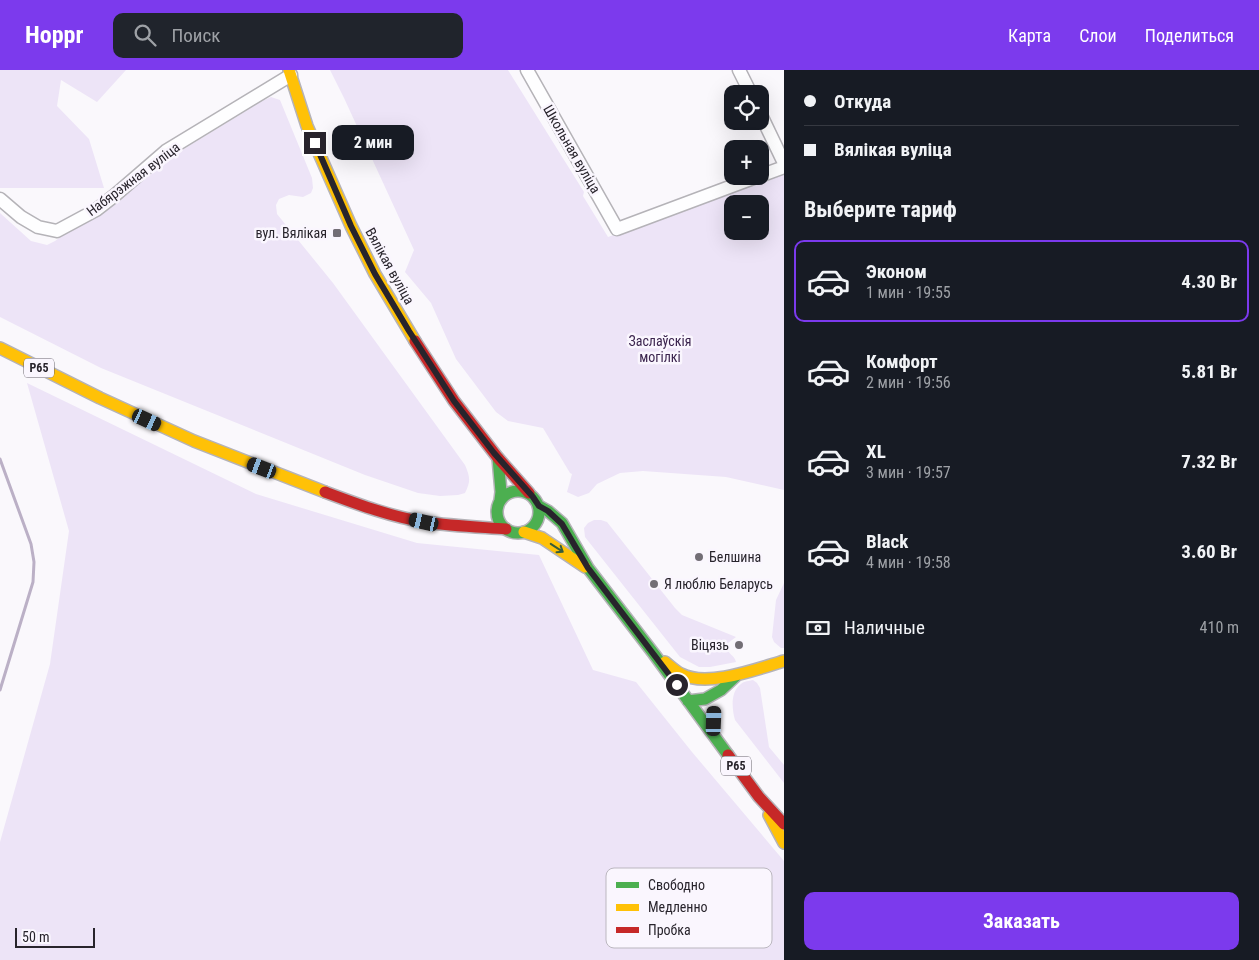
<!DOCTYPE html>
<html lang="ru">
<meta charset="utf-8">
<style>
:root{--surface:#171b24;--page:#20242c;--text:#f1f3f6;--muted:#9ea1a6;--line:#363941;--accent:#7c3aed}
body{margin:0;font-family:"Roboto Condensed",sans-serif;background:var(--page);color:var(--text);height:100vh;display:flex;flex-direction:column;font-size:19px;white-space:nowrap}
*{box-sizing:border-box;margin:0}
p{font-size:16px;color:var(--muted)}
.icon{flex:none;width:28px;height:28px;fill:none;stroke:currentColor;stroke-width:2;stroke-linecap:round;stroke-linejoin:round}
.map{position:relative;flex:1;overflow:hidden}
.details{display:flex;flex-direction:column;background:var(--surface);width:475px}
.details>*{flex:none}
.banner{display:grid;align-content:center;height:110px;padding:0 20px;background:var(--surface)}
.fabs{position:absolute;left:724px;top:15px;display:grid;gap:10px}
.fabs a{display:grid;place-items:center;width:45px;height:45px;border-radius:10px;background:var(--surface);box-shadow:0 5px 20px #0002;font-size:25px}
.scale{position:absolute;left:15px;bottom:12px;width:80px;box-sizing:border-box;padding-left:5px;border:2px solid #28242c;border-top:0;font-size:14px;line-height:18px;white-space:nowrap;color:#28242c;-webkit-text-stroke:4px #faf6fe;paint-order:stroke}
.end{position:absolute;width:22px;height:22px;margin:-11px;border:6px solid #28242c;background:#fff;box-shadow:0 0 0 2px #fff}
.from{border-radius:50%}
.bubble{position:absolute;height:35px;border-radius:10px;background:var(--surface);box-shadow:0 5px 20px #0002;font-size:16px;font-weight:700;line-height:35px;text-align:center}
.car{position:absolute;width:15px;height:30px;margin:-15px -8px;border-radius:6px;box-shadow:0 0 4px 1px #0007;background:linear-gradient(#222 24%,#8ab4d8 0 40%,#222 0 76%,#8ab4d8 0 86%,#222 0)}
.banner b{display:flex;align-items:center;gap:18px;height:48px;font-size:19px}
.banner b+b{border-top:1px solid var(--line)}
.banner i{width:12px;height:12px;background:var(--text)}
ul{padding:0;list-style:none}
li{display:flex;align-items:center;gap:15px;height:82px;margin:0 10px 8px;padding:0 10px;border:2px solid transparent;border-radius:10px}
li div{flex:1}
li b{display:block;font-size:19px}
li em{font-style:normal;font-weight:700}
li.active{border-color:var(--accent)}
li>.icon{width:45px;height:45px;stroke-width:1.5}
h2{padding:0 20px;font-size:22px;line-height:60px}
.pay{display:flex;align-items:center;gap:12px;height:55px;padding:0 20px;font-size:19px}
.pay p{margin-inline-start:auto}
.cta{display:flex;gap:10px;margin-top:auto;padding:10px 20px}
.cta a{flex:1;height:58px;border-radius:10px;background:var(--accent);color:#fff;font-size:20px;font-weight:700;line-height:58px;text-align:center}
header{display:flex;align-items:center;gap:30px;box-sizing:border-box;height:70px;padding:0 25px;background:var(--accent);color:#fff}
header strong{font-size:24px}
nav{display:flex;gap:28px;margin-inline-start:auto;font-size:18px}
.search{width:350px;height:45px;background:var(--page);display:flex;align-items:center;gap:12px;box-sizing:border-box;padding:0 18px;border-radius:10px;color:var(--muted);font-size:19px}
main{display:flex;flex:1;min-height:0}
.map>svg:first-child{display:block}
</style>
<header>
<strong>Hoppr</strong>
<div class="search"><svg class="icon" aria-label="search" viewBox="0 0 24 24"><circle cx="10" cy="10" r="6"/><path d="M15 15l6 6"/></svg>Поиск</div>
<nav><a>Карта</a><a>Слои</a><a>Поделиться</a></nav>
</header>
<main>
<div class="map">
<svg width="784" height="890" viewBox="0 0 784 890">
<rect width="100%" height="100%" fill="#faf8fc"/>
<path fill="#ede4f7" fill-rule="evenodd" d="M0,0h126l-29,32 -36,-22 -4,26 32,33 15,49h-104z
M330,0h178l76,122 -1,4 25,41 176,-64v317l-58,-13 -83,-6 -23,2 -23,11 -8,9 -11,4 -11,-5 5,-18 -2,-1 -27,-45 -35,-7 -12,-9 -40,-53 -25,-56 -26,-31 9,-22 -70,-152zM732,134h28v27h-28z
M271,27l9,3 32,78 1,10 -2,5 -8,4 -14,-2 -10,4 -3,6 1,9 56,69 132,182c5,12 6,16 0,28l-7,2 -18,1 -22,-3 -53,-18 -264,-107 -101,-51v-104l31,28 16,4 8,-4 119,-86 88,-54z
M27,313l229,111 161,49 122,12 54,115 43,12 56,70 92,109v99h-784v-118l50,-178 19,-133z
M594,450h7l6,2 68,86 7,7 54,22 -8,6c-2,13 6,10 8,19l-26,5h-11l-19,-10 -95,-120 -1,-9 4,-5z
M784,513v65h-3l-7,-6 -2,-5 4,-37z
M753,610l4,3 3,5 9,59 15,18v18l-49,-63c-3,-11 -5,-28 6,-36 3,-3 8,-3 12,-4z"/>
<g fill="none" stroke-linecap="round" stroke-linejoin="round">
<path stroke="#bbb0c6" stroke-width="3" d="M0,389l31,85 3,18 -1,20 -33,108"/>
<defs>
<path id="street" d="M527,0l90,159 142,-53
M739,0l12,24
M760,43l24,50
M760,106l24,-9
M0,129l21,18 17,10 19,4 39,-21 18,-14 52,-45 125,-76"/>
<path id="fast" d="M498,388l3,34 -1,8
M497 442a21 21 0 1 1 42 0a21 21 0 1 1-42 0Z
M539,436l9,5 14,12 26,45 66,86 74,101
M688,631l17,-2 16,-9 15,-14"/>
<path id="slow" d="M289,0l18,56 44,100 24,48 40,67
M0,278l100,50 94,43 131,51
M524,462l18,6 43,29
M665,592c5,4 10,9 16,12 26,14 76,-5 103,-13
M769,745l15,28"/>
<path id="jam" d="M415,271l39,60 44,57 31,35
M325,422c32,12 66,25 100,30 27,4 54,5 81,7
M728,685l31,42 25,27"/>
</defs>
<use href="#street" stroke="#b5b3b8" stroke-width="15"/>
<use href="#fast" stroke="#b5b3b8" stroke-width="14"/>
<use href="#slow" stroke="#b5b3b8" stroke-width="14"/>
<use href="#jam" stroke="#b5b3b8" stroke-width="14"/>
<use href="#street" stroke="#fefeff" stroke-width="12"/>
<use href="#fast" stroke="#4caf50" stroke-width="11"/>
<use href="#slow" stroke="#ffc107" stroke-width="11"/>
<use href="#jam" stroke="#c62828" stroke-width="11"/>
</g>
<defs><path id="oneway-shaft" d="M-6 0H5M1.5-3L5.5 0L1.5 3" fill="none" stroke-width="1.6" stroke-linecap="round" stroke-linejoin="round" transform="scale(1.25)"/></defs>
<use stroke="#365c3a" href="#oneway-shaft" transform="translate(557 478) rotate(33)"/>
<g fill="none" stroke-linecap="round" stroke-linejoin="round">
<path stroke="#28242c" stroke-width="6" d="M315,73l36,83 24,48 34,57 45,70 40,52 39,44 6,9 9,5 14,13 26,44 89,117"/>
</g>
<g fill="#726e75" stroke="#faf6fe" stroke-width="2">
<rect x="332" y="158" width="10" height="10" rx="2.5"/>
<circle cx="699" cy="487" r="5"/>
<circle cx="654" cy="514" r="5"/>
<circle cx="739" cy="575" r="5"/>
</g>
<g text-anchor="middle" stroke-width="5" stroke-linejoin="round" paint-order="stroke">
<g fill="#faf6fe" stroke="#67636b" stroke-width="1">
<rect x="24" y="288.5" width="30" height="19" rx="4"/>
<rect x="721" y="686.5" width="30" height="19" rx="4"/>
</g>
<g font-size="12" font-weight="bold" fill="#28242c">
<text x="39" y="302">Р65</text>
<text x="736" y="700">Р65</text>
</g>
<g font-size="14" fill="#28242c" stroke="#faf6fe">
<text transform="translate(572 79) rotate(60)" y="5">Школьная вуліца</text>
<text transform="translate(133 109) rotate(-37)" y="5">Набярэжная вуліца</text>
<text transform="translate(390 196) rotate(61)" y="5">Вялікая вуліца</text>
</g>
<g font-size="14" fill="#28242c" stroke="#faf6fe" text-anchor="end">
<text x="327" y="168">вул. Вялікая</text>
<text x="709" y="492" text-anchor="start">Белшина</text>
<text x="664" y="519" text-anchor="start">Я люблю Беларусь</text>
<text x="729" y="580">Віцязь</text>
</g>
<g font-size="14" fill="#3b244e" stroke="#faf6fe">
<text x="660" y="276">Заслаўскія<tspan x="660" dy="16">могілкі</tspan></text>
</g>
</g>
<rect x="606" y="798" width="166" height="80" rx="8" fill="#faf6fe" stroke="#bbb7bf" stroke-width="1"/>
<rect x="616" y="812" width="23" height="6" fill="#4caf50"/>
<rect x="616" y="834" width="23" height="7" fill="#ffc107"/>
<rect x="616" y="857" width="23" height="6" fill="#c62828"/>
<g font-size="14" fill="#28242c">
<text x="648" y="820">Свободно</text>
<text x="648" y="842">Медленно</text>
<text x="648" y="865">Пробка</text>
</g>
</svg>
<div class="fabs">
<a><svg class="icon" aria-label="locate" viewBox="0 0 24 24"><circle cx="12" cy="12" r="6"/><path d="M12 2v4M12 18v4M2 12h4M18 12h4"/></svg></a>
<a>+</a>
<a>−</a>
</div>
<div class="scale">50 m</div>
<i class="end from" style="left:677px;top:615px"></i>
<i class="end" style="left:315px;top:73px"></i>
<div class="bubble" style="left:332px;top:55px;width:82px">2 мин</div>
<i class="car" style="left:147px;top:350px;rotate:115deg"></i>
<i class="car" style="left:262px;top:398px;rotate:291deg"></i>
<i class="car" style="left:424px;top:452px;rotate:283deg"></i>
<i class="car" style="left:714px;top:651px;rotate:2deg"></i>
</div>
<section class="details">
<div class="banner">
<b><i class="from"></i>Откуда</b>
<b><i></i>Вялікая вуліца</b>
</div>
<h2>Выберите тариф</h2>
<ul>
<li class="active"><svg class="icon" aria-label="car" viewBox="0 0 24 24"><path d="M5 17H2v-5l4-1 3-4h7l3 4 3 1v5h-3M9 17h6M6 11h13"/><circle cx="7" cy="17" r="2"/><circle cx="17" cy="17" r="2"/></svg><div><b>Эконом</b><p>1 мин · 19:55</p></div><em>4.30 Br</em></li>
<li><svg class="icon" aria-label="car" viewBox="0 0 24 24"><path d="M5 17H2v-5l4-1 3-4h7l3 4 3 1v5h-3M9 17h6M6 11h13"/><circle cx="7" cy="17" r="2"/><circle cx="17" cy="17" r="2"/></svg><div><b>Комфорт</b><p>2 мин · 19:56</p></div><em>5.81 Br</em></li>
<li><svg class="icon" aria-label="car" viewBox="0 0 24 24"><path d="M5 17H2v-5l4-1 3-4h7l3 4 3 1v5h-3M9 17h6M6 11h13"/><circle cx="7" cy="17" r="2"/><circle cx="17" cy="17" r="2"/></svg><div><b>XL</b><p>3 мин · 19:57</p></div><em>7.32 Br</em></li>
<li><svg class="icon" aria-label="car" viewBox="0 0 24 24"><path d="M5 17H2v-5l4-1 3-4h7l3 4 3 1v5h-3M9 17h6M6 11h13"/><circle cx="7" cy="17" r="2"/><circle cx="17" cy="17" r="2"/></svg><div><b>Black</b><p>4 мин · 19:58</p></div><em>3.60 Br</em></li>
</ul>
<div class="pay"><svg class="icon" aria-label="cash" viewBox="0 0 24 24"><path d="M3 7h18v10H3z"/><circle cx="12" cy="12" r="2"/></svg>Наличные<p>410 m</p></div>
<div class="cta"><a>Заказать</a></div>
</section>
</main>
